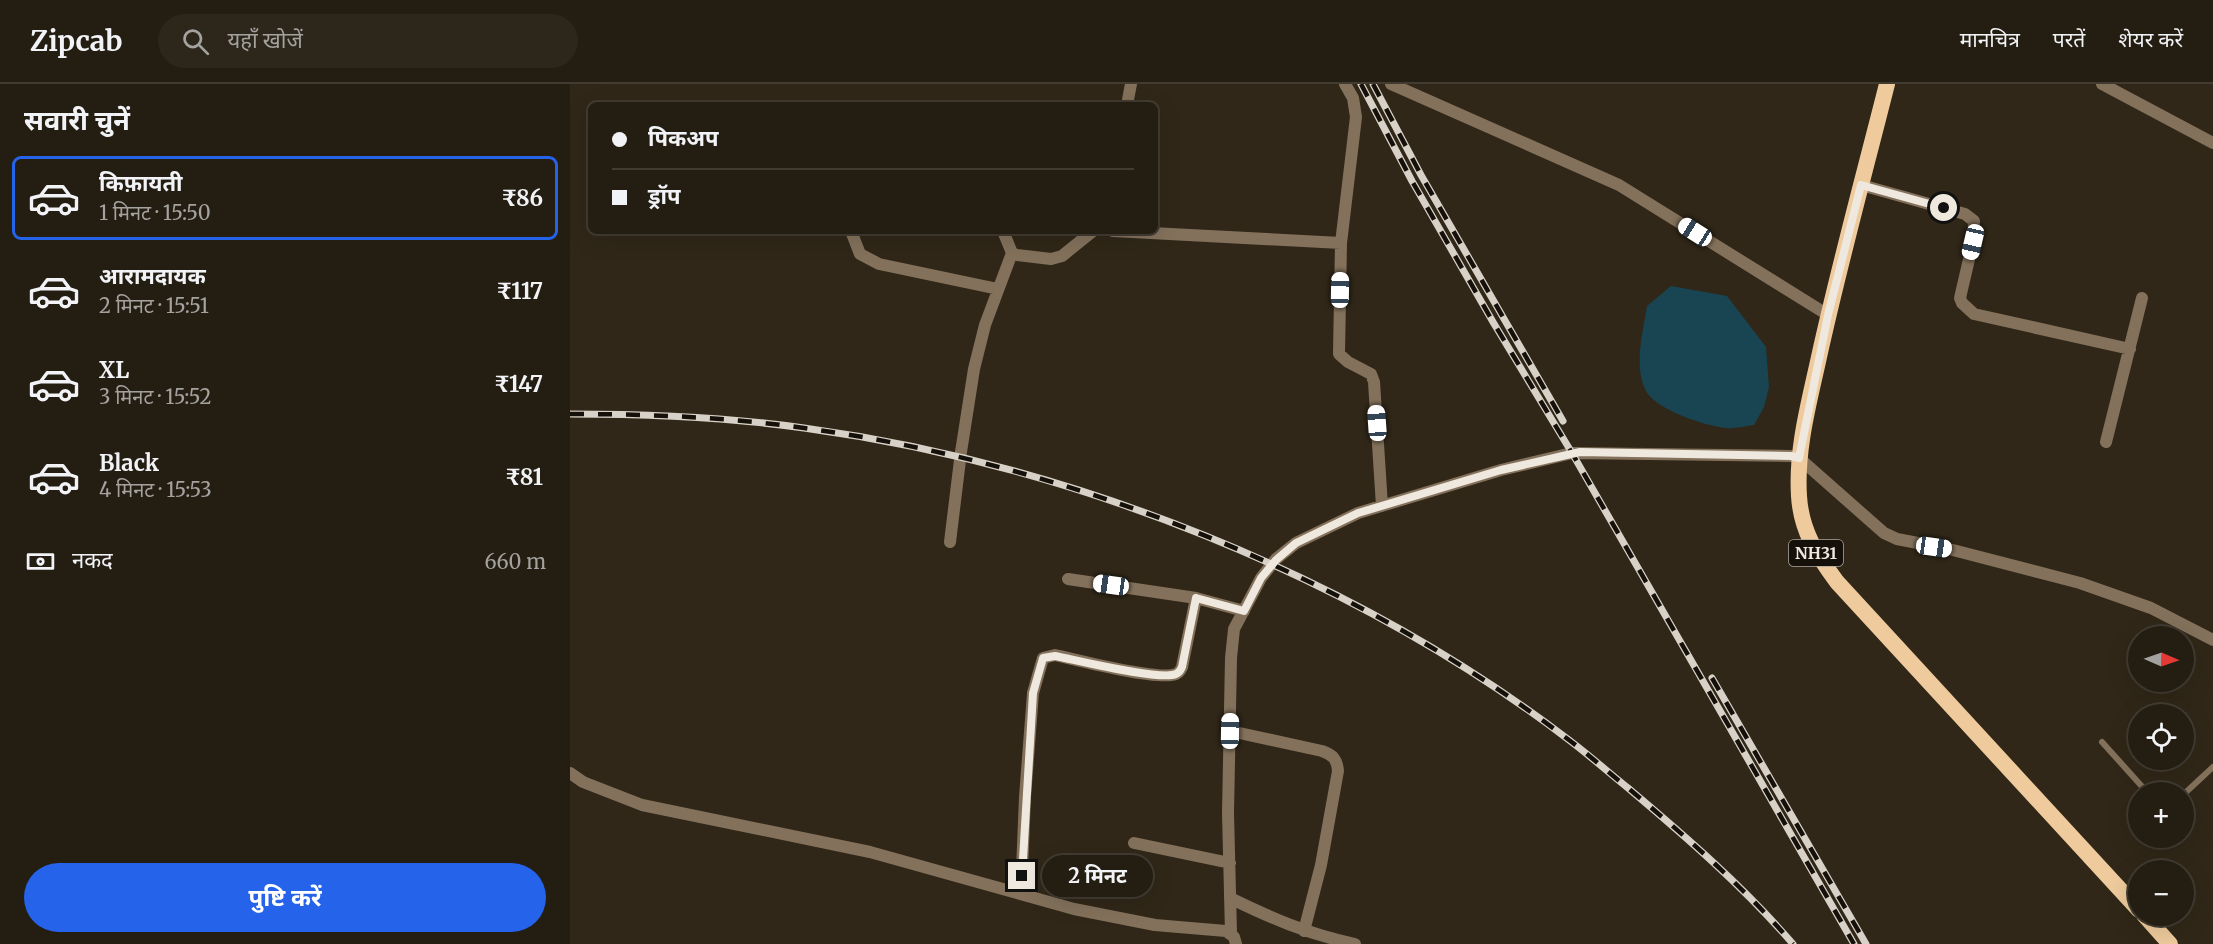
<!DOCTYPE html>
<html lang="hi">
<meta charset="utf-8">
<style>
:root{--surface:#241d12;--page:#2c261b;--text:#f1f3f6;--muted:#a3a29f;--line:#413b32;--accent:#2563eb}
body{margin:0;font-family:Merriweather,"Noto Sans Devanagari",serif;background:var(--page);color:var(--text);height:100vh;display:flex;flex-direction:column;font-size:22px;white-space:nowrap}
*{box-sizing:border-box;margin:0}
p{font-size:20px;color:var(--muted)}
.icon{flex:none;width:33px;height:33px;fill:none;stroke:currentColor;stroke-width:2;stroke-linecap:round;stroke-linejoin:round}
.map{position:relative;flex:1;overflow:hidden}
.details{display:flex;flex-direction:column;background:var(--surface);width:570px}
.details>*{flex:none}
.banner{position:absolute;left:18px;top:18px;width:570px;height:132px;border-radius:9px;box-shadow:0 6px 24px #0002,0 0 0 2px var(--line);display:grid;align-content:center;height:132px;padding:0 24px;background:var(--surface)}
.needle{width:39px;rotate:92deg}
.controls{position:absolute;left:1558px;top:542px;display:grid;gap:12px}
.controls a{display:grid;place-items:center;width:66px;height:66px;border-radius:50%;background:var(--surface);box-shadow:0 6px 24px #0002,0 0 0 2px var(--line);font-size:30px}
.end{position:absolute;width:27px;height:27px;margin:-14px;border:8px solid #eee8de;background:#111;box-shadow:0 0 0 3px #111}
.from{border-radius:50%}
.bubble{position:absolute;height:42px;border-radius:21px;background:var(--surface);box-shadow:0 6px 24px #0002,0 0 0 2px var(--line);font-size:20px;font-weight:700;line-height:42px;text-align:center}
.car{position:absolute;width:18px;height:36px;margin:-18px -9px;border-radius:8px;box-shadow:0 0 4px 2px #0007;background:linear-gradient(#fff 24%,#345 0 40%,#fff 0 76%,#345 0 86%,#fff 0)}
.banner b{display:flex;align-items:center;gap:21px;height:57px;font-size:22px}
.banner b+b{border-top:2px solid var(--line)}
.banner i{width:15px;height:15px;background:var(--text)}
ul{padding:0;list-style:none}
li{display:flex;align-items:center;gap:18px;height:84px;margin:0 12px 9px;padding:0 12px;border:3px solid transparent;border-radius:9px}
li div{flex:1}
li b{display:block;font-size:22px}
li em{font-style:normal;font-weight:700}
li.selected{border-color:var(--accent)}
li>.icon{width:54px;height:54px;stroke-width:1.5}
h2{padding:0 24px;font-size:27px;line-height:72px}
.pay{display:flex;align-items:center;gap:15px;height:66px;padding:0 24px;font-size:22px}
.pay p{margin-inline-start:auto}
.primary-button{display:flex;gap:12px;margin-top:auto;padding:12px 24px}
.primary-button a{flex:1;height:69px;border-radius:36px;background:var(--accent);color:#fff;font-size:24px;font-weight:700;line-height:69px;text-align:center}
header{display:flex;align-items:center;gap:36px;box-sizing:border-box;height:84px;padding:0 30px;background:var(--surface);border-bottom:2px solid var(--line)}
header strong{font-size:28px}
nav{display:flex;gap:33px;margin-inline-start:auto;font-size:21px}
.search{width:420px;height:54px;background:var(--page);display:flex;align-items:center;gap:15px;box-sizing:border-box;padding:0 21px;border-radius:33px;color:var(--muted);font-size:22px}
main{display:flex;flex:1;min-height:0}
.map>svg:first-child{display:block}
</style>
<header>
<strong>Zipcab</strong>
<div class="search"><svg class="icon" aria-label="search" viewBox="0 0 24 24"><circle cx="10" cy="10" r="6"/><path d="M15 15l6 6"/></svg>यहाँ खोजें</div>
<nav><a>मानचित्र</a><a>परतें</a><a>शेयर करें</a></nav>
</header>
<main>
<section class="details">
<h2>सवारी चुनें</h2>
<ul>
<li class="selected"><svg class="icon" aria-label="car" viewBox="0 0 24 24"><path d="M5 17H2v-5l4-1 3-4h7l3 4 3 1v5h-3M9 17h6M6 11h13"/><circle cx="7" cy="17" r="2"/><circle cx="17" cy="17" r="2"/></svg><div><b>किफ़ायती</b><p>1 मिनट · 15:50</p></div><em>₹86</em></li>
<li><svg class="icon" aria-label="car" viewBox="0 0 24 24"><path d="M5 17H2v-5l4-1 3-4h7l3 4 3 1v5h-3M9 17h6M6 11h13"/><circle cx="7" cy="17" r="2"/><circle cx="17" cy="17" r="2"/></svg><div><b>आरामदायक</b><p>2 मिनट · 15:51</p></div><em>₹117</em></li>
<li><svg class="icon" aria-label="car" viewBox="0 0 24 24"><path d="M5 17H2v-5l4-1 3-4h7l3 4 3 1v5h-3M9 17h6M6 11h13"/><circle cx="7" cy="17" r="2"/><circle cx="17" cy="17" r="2"/></svg><div><b>XL</b><p>3 मिनट · 15:52</p></div><em>₹147</em></li>
<li><svg class="icon" aria-label="car" viewBox="0 0 24 24"><path d="M5 17H2v-5l4-1 3-4h7l3 4 3 1v5h-3M9 17h6M6 11h13"/><circle cx="7" cy="17" r="2"/><circle cx="17" cy="17" r="2"/></svg><div><b>Black</b><p>4 मिनट · 15:53</p></div><em>₹81</em></li>
</ul>
<div class="pay"><svg class="icon" aria-label="cash" viewBox="0 0 24 24"><path d="M3 7h18v10H3z"/><circle cx="12" cy="12" r="2"/></svg>नकद<p>660 m</p></div>
<div class="primary-button"><a>पुष्टि करें</a></div>
</section>
<div class="map">
<svg width="1643" height="860" viewBox="0 0 1643 860">
<rect width="100%" height="100%" fill="#302718"/>
<path fill="#184551" d="M1101,202l56,10 39,51 3,40 -5,20 -10,18c-9,1 -19,4 -28,3 -21,-2 -73,-19 -81,-39 -11,-25 -2,-57 2,-83z"/>
<g fill="none" stroke-linecap="round" stroke-linejoin="round">
<path stroke="#83715b" stroke-width="6" d="M1532,658l45,50
M1614,710l29,-27"/>
<path stroke="#83715b" stroke-width="12" d="M821,0l228,101 209,130
M1532,0l111,59
M557,21l4,-21
M1291,101l104,29 9,7 -1,21 -13,56 2,5 12,11 156,35
M281,147l9,23 19,10 119,25
M433,147l9,22 5,2 34,4 11,-3 31,-25
M543,147l228,12 15,-126 -3,-19 -8,-14
M771,159l-2,111 9,8 23,12 3,8 8,124
M1536,358l36,-144
M380,458l11,-90 13,-83 11,-44 27,-72
M498,495l128,19 48,13
M660,647l92,20c11,4 15,8 16,20l-17,94 -17,66
M0,689l13,9 59,23 228,47 204,57 81,16 71,6 8,6 2,7
M564,759l96,20
M451,810l4,-97 8,-104 10,-35 12,-3c21,5 105,26 121,19 4,-2 4,-3 6,-7l14,-69
M660,814c43,21 78,36 125,46
M661,849l-3,-120 3,-155 3,-29 27,-51 15,-19 20,-16 62,-30 143,-43 71,-17 219,3 8,2 85,75 13,6 52,10 131,34 71,25 62,32"/>
<path stroke="#eeca9c" stroke-width="16" d="M1317,0c-23,91 -48,182 -68,273 -10,46 -23,92 -20,139 2,35 18,59 38,86l302,328
M1574,831l26,29"/>
<defs>
<path id="rail" d="M791,0l51,97 81,141 79,131 282,491
M803,0l48,91 142,246
M0,330c78,0 156,3 234,14 267,36 550,148 765,312 20,15 39,32 59,48 57,48 116,99 165,156
M1142,594l154,266"/>
</defs>
<use href="#rail" stroke="#d8d1c7" stroke-width="7"/>
<use href="#rail" stroke="#15110a" stroke-width="4.5" stroke-dasharray="14" stroke-linecap="butt"/>
</g>
<g fill="none" stroke-linecap="round" stroke-linejoin="round">
<path stroke="#eee8de" stroke-width="8" d="M452,792l11,-183 10,-35 12,-2c21,4 105,25 121,18 4,-2 4,-3 6,-7l14,-69 48,13 17,-33 15,-18 20,-17 62,-30 143,-43 79,-18 211,4 8,2 29,-143 33,-130 83,23"/>
</g>
<g text-anchor="middle" stroke-width="4.5" stroke-linejoin="round" paint-order="stroke">
<rect fill="#15110a" stroke="#ada89e" stroke-width="1.5" x="1219" y="456" width="54" height="26" rx="4.5"/>
<g font-size="16" font-weight="bold" fill="#eee8de">
<text x="1246" y="475">NH31</text>
</g>
</g>
</svg>
<div class="controls">
<a><svg class="needle" viewBox="-14 -14 28 28"><path d="M0-13l5 13h-10z" fill="#e53935"/><path d="M0 13l5-13h-10z" fill="#a3a29f"/></svg></a>
<a><svg class="icon" aria-label="locate" viewBox="0 0 24 24"><circle cx="12" cy="12" r="6"/><path d="M12 2v4M12 18v4M2 12h4M18 12h4"/></svg></a>
<a>+</a>
<a>−</a>
</div>
<i class="end from" style="left:1374px;top:124px"></i>
<i class="end" style="left:452px;top:792px"></i>
<div class="bubble" style="left:472px;top:771px;width:111px">2 मिनट</div>
<i class="car" style="left:1125px;top:148px;rotate:302deg"></i>
<i class="car" style="left:1403px;top:158px;rotate:193deg"></i>
<i class="car" style="left:770px;top:206px;rotate:1deg"></i>
<i class="car" style="left:807px;top:339px;rotate:356deg"></i>
<i class="car" style="left:1364px;top:463px;rotate:98deg"></i>
<i class="car" style="left:541px;top:501px;rotate:278deg"></i>
<i class="car" style="left:660px;top:647px;rotate:1deg"></i>
<div class="banner">
<b><i class="from"></i>पिकअप</b>
<b><i></i>ड्रॉप</b>
</div>
</div>
</main>
